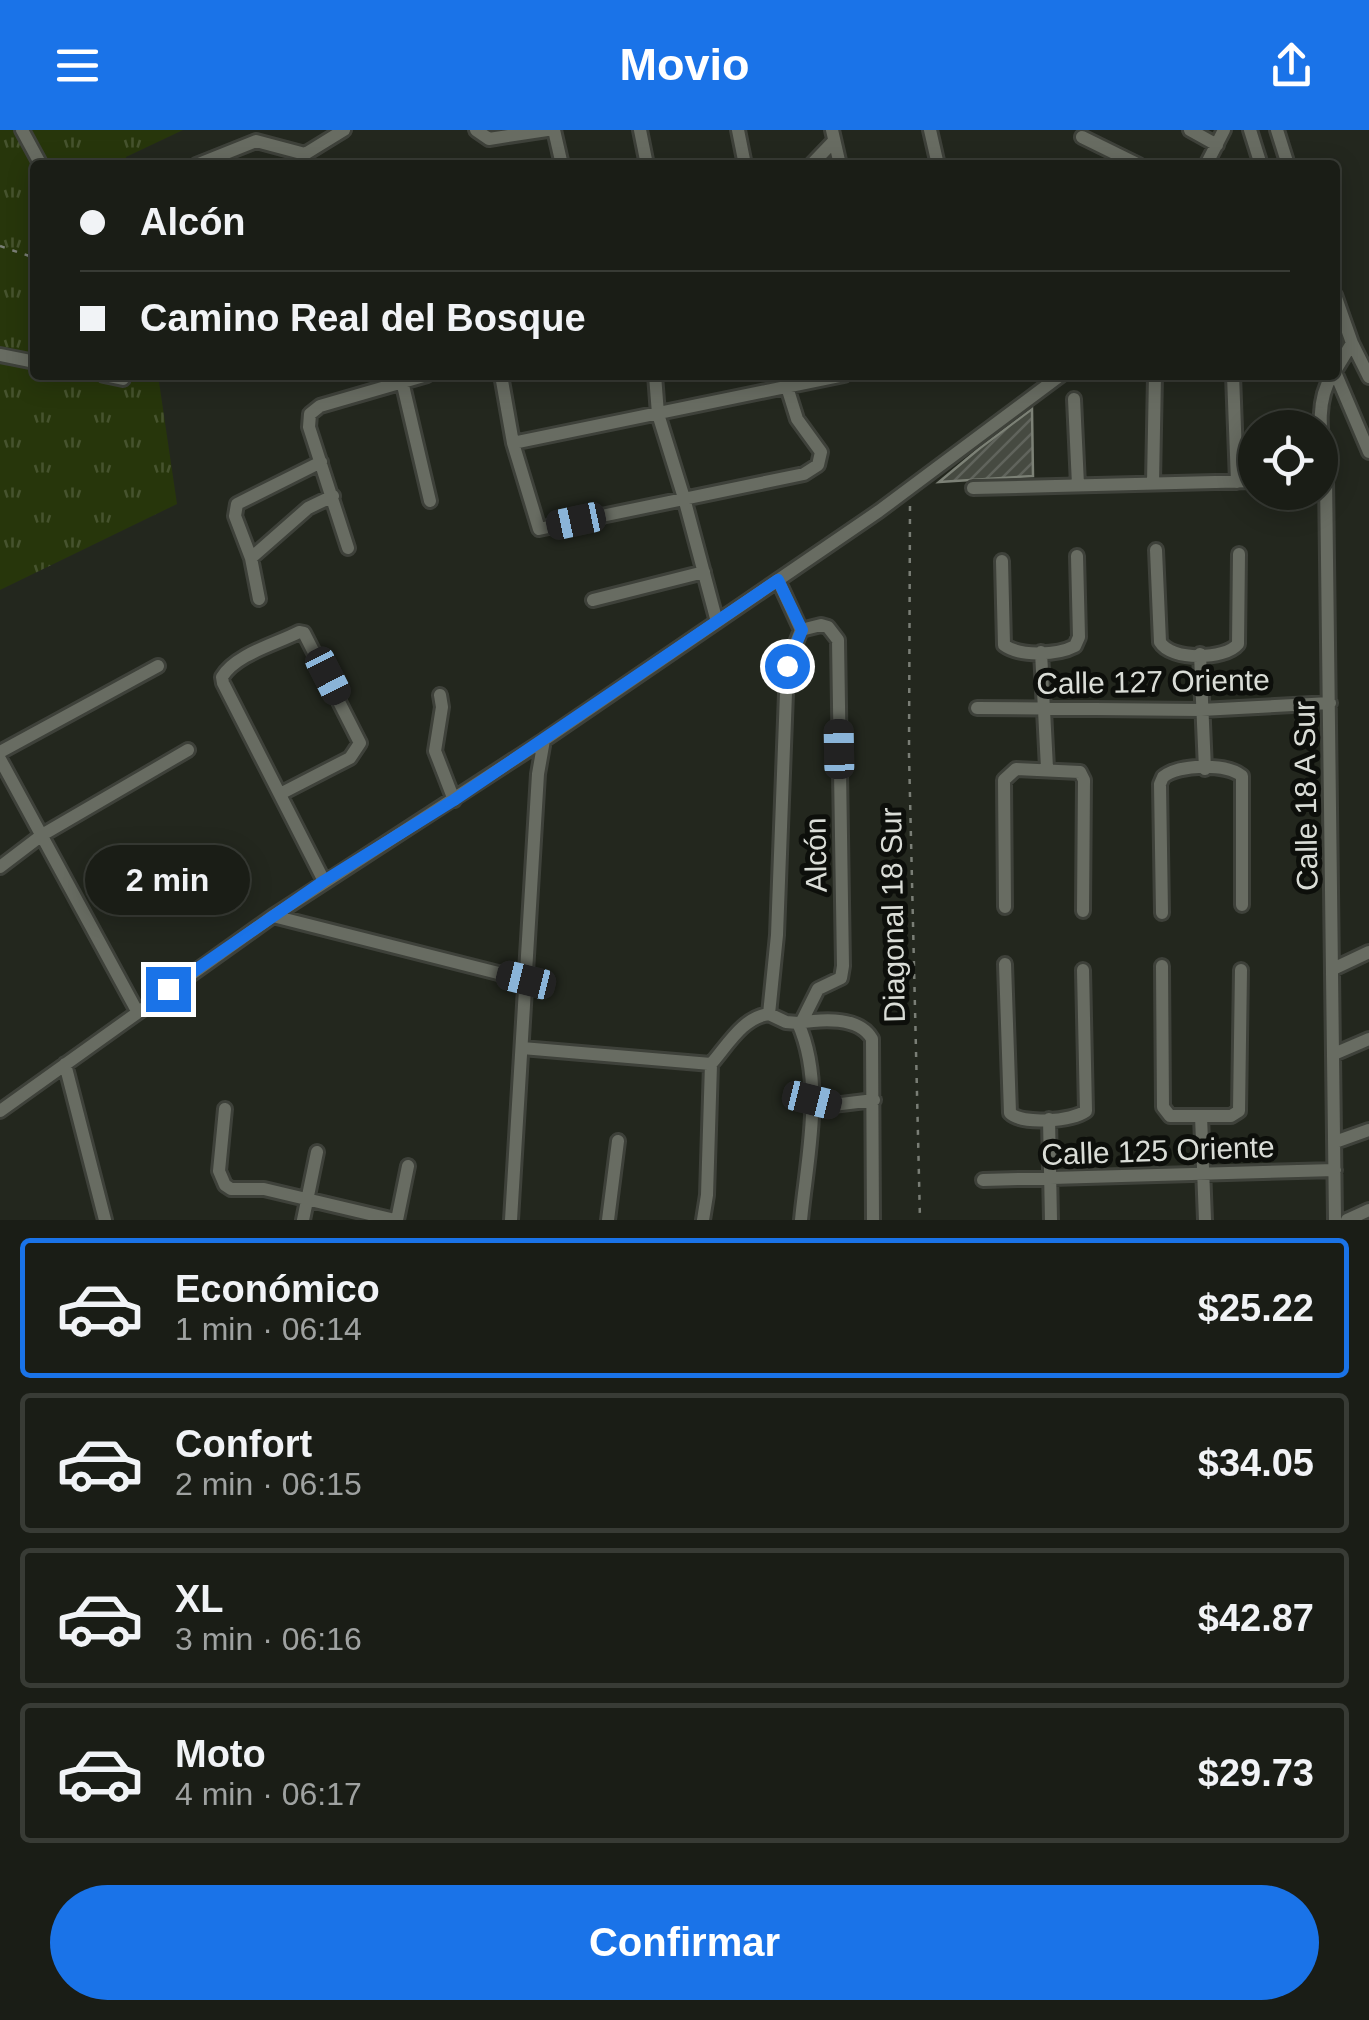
<!DOCTYPE html>
<html lang="es">
<meta charset="utf-8">
<style>
:root{--surface:#1a1d16;--page:#23261f;--text:#f1f3f6;--muted:#9fa2a1;--line:#383b35;--accent:#1a73e8}
body{margin:0;font-family:Arial,sans-serif;background:var(--page);color:var(--text);height:100vh;display:flex;flex-direction:column;font-size:38px;white-space:nowrap}
*{box-sizing:border-box;margin:0}
p{font-size:32px;color:var(--muted)}
.icon{flex:none;width:55px;height:55px;fill:none;stroke:currentColor;stroke-width:2;stroke-linecap:round;stroke-linejoin:round}
.map{position:relative;height:1090px;overflow:hidden}
.side{display:flex;flex-direction:column;background:var(--surface);flex:1}
.side>*{flex:none}
.hud{position:absolute;left:30px;top:30px;width:1310px;height:220px;border-radius:10px;box-shadow:0 5px 25px #0003,0 0 0 2px var(--line);display:grid;align-content:center;height:220px;padding:0 50px;background:var(--surface)}
.buttons{position:absolute;left:1238px;top:280px;display:grid;gap:20px}
.buttons a{display:grid;place-items:center;width:100px;height:100px;border-radius:50%;background:var(--surface);box-shadow:0 5px 25px #0003,0 0 0 2px var(--line);font-size:50px}
.end{position:absolute;width:45px;height:45px;margin:-22px;border:12px solid #1a73e8;background:#fff;box-shadow:0 0 0 5px #fff}
.from{border-radius:50%}
.bubble{position:absolute;height:70px;border-radius:35px;background:var(--surface);box-shadow:0 5px 25px #0003,0 0 0 2px var(--line);font-size:32px;font-weight:600;line-height:70px;text-align:center}
.car{position:absolute;width:30px;height:60px;margin:-30px -15px;border-radius:12px;box-shadow:0 0 8px 2px #0007;background:linear-gradient(#222 24%,#8ab4d8 0 40%,#222 0 76%,#8ab4d8 0 86%,#222 0)}
.hud b{display:flex;align-items:center;gap:35px;height:95px;font-size:38px}
.hud b+b{border-top:2px solid var(--line)}
.hud i{width:25px;height:25px;background:var(--text)}
ul{padding:18px 0 0;list-style:none}
li{display:flex;align-items:center;gap:30px;height:140px;margin:0 20px 15px;padding:0 30px;border:5px solid var(--line);border-radius:10px}
li div{flex:1}
li b{display:block;font-size:38px}
li em{font-style:normal;font-weight:600}
li.selected{border-color:var(--accent)}
li>.icon{width:90px;height:90px;stroke-width:1.5}
.primary-button{display:flex;gap:20px;margin-top:auto;padding:20px 50px}
.primary-button a{flex:1;height:115px;border-radius:60px;background:var(--accent);color:#fff;font-size:40px;font-weight:600;line-height:115px;text-align:center}
header{display:flex;justify-content:space-between;align-items:center;height:130px;padding:0 50px;background:var(--accent);color:#fff;font-size:45px;font-weight:600}
.map>svg:first-child{display:block}
</style>
<header><svg class="icon" aria-label="menu" viewBox="0 0 24 24"><path d="M4 6h16M4 12h16M4 18h16"/></svg>Movio<svg class="icon" aria-label="share" viewBox="0 0 24 24"><path d="M12 15V3M7 8l5-5 5 5M5 13v7h14v-7"/></svg></header>
<div class="map">
<svg width="1369" height="1090" viewBox="0 0 1369 1090">
<defs>
<pattern id="grass-tufts" width="24" height="20" patternUnits="userSpaceOnUse" patternTransform="scale(2.5)"><rect width="24" height="20" fill="#27360b"/><path d="M3 7l-1-3M5 7V3M7 7l1-3M15 17l-1-3M17 17v-4M19 17l1-3" fill="none" stroke="#46532e"/></pattern>
<pattern id="building-hatch" width="6" height="6" patternUnits="userSpaceOnUse" patternTransform="scale(2.5)"><rect width="6" height="6" fill="#464a41"/><path d="M-1 1l2-2M0 6l6-6M5 7l2-2" fill="none" stroke="#60645c"/></pattern>
</defs>
<rect width="100%" height="100%" fill="#23271e"/>
<path fill="url(#grass-tufts)" d="M0,0h183l-57,27 1,8h-92v210h123l19,129 -177,86z"/>
<path fill="url(#building-hatch)" stroke="#7c8176" stroke-width="2.5" d="M1032,279l1,67 -94,6 41,-34z"/>
<g fill="none" stroke-linecap="round" stroke-linejoin="round">
<defs>
<path id="minor" d="M22,0l19,35
M476,0l13,9 58,-9
M554,0l8,35
M640,0l7,35
M738,0l7,35
M832,0l8,35
M930,0l8,35
M1190,0l27,15
M1250,0l11,35
M1277,0l11,35
M1082,7l57,28
M196,35l60,-24 49,13 39,-24
M811,35l23,-24
M1206,35l18,-35
M1335,165l17,48 -17,28
M1352,213l17,34
M0,225l35,7
M1335,242l34,80
M104,245l19,4
M501,245l12,68 26,86 265,-55 14,-9 3,-13 -24,-33 -10,-32
M655,245l3,39 26,84 33,124
M1233,245l4,107
M1332,245c-19,31 -9,68 -6,102l9,743
M402,251l28,120
M1074,269l4,86
M513,313l331,-68
M1153,353l2,-108
M973,358l282,-7
M348,418l-39,-121 1,-13 10,-8 107,-31
M1156,420l4,92c11,19 65,18 78,2l1,-90
M251,428l57,-50 25,-12
M1002,431l2,84c16,12 54,10 71,1l4,-9 -2,-81
M778,450l23,50 20,-5 7,2 10,13 5,326 -2,12 -23,11 -17,34
M259,469l-8,-41 -16,-42 2,-12 84,-42
M593,470l111,-28
M1041,522l6,116
M1200,524l5,115
M440,565l2,12 -7,44 19,49
M977,578l224,2 129,-7
M0,622l158,-86
M0,629l137,252
M280,664l70,-36 10,-15 -56,-110 -5,-1c-23,12 -63,22 -77,45l1,6 101,198
M0,737l42,-32 146,-85
M1005,777l-1,-127 12,-11 64,3 4,8 -1,131
M1162,783l-2,-129 3,-7c16,-13 63,-14 79,-1v129
M273,786l253,64
M1005,834l5,149c12,12 62,8 76,-2l-3,-141
M1162,836l1,141 7,9h61l8,-5 2,-141
M1333,839l36,-17
M769,884l8,-79 10,-269 14,-36
M769,884l17,8 12,1c27,60 9,134 3,197
M798,893c23,-4 61,-7 74,16l1,181
M522,918l189,16
M1334,924l35,-15
M65,934l40,156
M711,934c16,-18 32,-47 58,-50
M812,970l21,5 41,-5
M225,979l-6,62 6,14 6,4h33l131,31
M0,981l273,-195 271,-176 335,-229 182,-136
M1201,986l4,104
M1049,989l2,101
M1335,1012l34,-12
M983,1050l352,-10
M303,1090l14,-68
M397,1090l11,-54
M511,1090l27,-446 6,-34
M608,1090l10,-79
M703,1090l4,-25 4,-131
M1347,1090l22,-10"/>
</defs>
<use href="#minor" stroke="#3e413a" stroke-width="18"/>
<path stroke="#7a7e76" stroke-width="2.5" stroke-dasharray="5 8" stroke-linecap="butt" d="M241,35l24,-7
M0,116l35,12
M910,376l-1,248 11,466"/>
<use href="#minor" stroke="#686c62" stroke-width="12"/>
</g>
<g fill="none" stroke-linecap="round" stroke-linejoin="round">
<path stroke="#1a73e8" stroke-width="12" d="M168,859l156,-108 130,-81 324,-220 24,50 -15,36"/>
</g>
<g text-anchor="middle" stroke-width="10" stroke-linejoin="round" paint-order="stroke">
<g font-size="30" fill="#daddd7" stroke="#0d0f0b">
<text transform="translate(1153 552) rotate(-1)" y="10">Calle 127 Oriente</text>
<text transform="translate(1306 666) rotate(-91)" y="10">Calle 18 A Sur</text>
<text transform="translate(816 725) rotate(-91)" y="10">Alcón</text>
<text transform="translate(893 785) rotate(-91)" y="10">Diagonal 18 Sur</text>
<text transform="translate(1158 1021) rotate(-2)" y="10">Calle 125 Oriente</text>
</g>
</g>
</svg>
<div class="buttons">
<a><svg class="icon" aria-label="locate" viewBox="0 0 24 24"><circle cx="12" cy="12" r="6"/><path d="M12 2v4M12 18v4M2 12h4M18 12h4"/></svg></a>
</div>
<i class="end from" style="left:787px;top:536px"></i>
<i class="end" style="left:168px;top:859px"></i>
<div class="bubble" style="left:85px;top:715px;width:165px">2 min</div>
<i class="car" style="left:576px;top:391px;rotate:258deg"></i>
<i class="car" style="left:328px;top:546px;rotate:153deg"></i>
<i class="car" style="left:839px;top:619px;rotate:359deg"></i>
<i class="car" style="left:526px;top:850px;rotate:284deg"></i>
<i class="car" style="left:812px;top:970px;rotate:104deg"></i>
<div class="hud">
<b><i class="from"></i>Alcón</b>
<b><i></i>Camino Real del Bosque</b>
</div>
</div>
<section class="side">
<ul>
<li class="selected"><svg class="icon" aria-label="car" viewBox="0 0 24 24"><path d="M5 17H2v-5l4-1 3-4h7l3 4 3 1v5h-3M9 17h6M6 11h13"/><circle cx="7" cy="17" r="2"/><circle cx="17" cy="17" r="2"/></svg><div><b>Económico</b><p>1 min · 06:14</p></div><em>$25.22</em></li>
<li><svg class="icon" aria-label="car" viewBox="0 0 24 24"><path d="M5 17H2v-5l4-1 3-4h7l3 4 3 1v5h-3M9 17h6M6 11h13"/><circle cx="7" cy="17" r="2"/><circle cx="17" cy="17" r="2"/></svg><div><b>Confort</b><p>2 min · 06:15</p></div><em>$34.05</em></li>
<li><svg class="icon" aria-label="car" viewBox="0 0 24 24"><path d="M5 17H2v-5l4-1 3-4h7l3 4 3 1v5h-3M9 17h6M6 11h13"/><circle cx="7" cy="17" r="2"/><circle cx="17" cy="17" r="2"/></svg><div><b>XL</b><p>3 min · 06:16</p></div><em>$42.87</em></li>
<li><svg class="icon" aria-label="car" viewBox="0 0 24 24"><path d="M5 17H2v-5l4-1 3-4h7l3 4 3 1v5h-3M9 17h6M6 11h13"/><circle cx="7" cy="17" r="2"/><circle cx="17" cy="17" r="2"/></svg><div><b>Moto</b><p>4 min · 06:17</p></div><em>$29.73</em></li>
</ul>
<div class="primary-button"><a>Confirmar</a></div>
</section>
